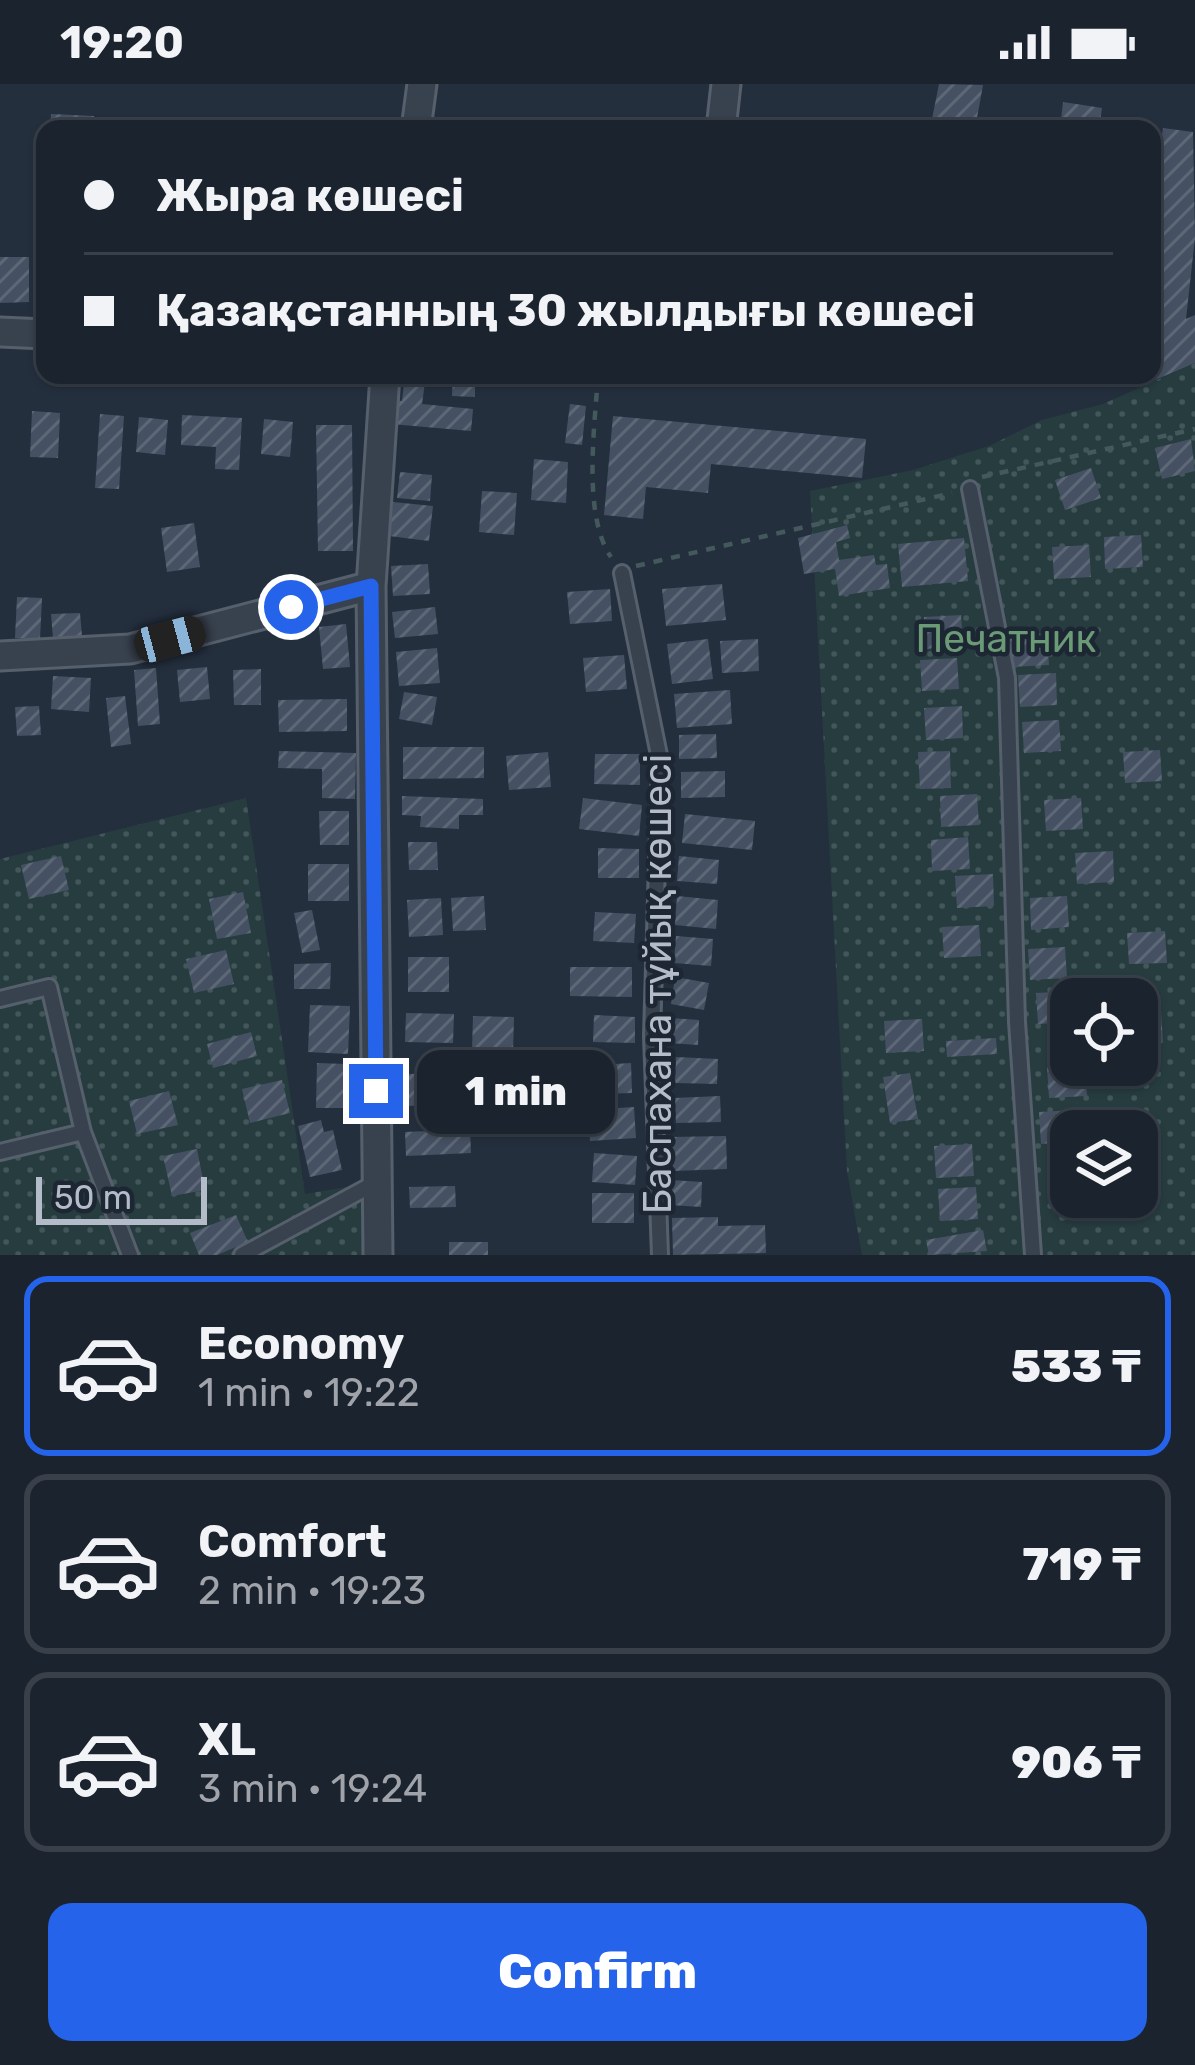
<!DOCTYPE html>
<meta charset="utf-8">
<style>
:root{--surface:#1b232e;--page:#242b36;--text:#f1f3f6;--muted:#a0a4aa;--line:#39404a;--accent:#2563eb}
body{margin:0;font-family:Rubik,sans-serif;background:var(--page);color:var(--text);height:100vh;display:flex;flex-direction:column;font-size:45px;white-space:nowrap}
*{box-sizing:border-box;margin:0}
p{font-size:39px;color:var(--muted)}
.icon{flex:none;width:66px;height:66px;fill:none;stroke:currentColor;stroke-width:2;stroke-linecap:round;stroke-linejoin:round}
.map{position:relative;height:1171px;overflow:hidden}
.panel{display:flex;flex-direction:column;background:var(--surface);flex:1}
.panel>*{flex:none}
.hud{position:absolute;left:36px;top:36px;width:1125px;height:264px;border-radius:24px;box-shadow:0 3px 9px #0004,0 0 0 3px var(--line);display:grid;align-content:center;height:264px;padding:0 48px;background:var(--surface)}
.fabs{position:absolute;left:1050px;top:894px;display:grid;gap:24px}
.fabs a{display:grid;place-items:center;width:108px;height:108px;border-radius:24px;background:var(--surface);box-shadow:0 3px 9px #0004,0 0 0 3px var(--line);font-size:60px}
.scale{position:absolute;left:36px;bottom:30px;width:171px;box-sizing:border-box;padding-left:12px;border:6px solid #b4bcc9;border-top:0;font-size:33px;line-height:42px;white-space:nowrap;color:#b4bcc9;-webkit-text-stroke:9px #1d2633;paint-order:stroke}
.end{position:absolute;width:54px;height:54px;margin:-27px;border:15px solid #2563eb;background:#fff;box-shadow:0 0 0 6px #fff}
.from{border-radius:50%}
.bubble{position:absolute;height:84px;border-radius:24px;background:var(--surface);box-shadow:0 3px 9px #0004,0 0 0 3px var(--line);font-size:39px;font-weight:800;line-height:84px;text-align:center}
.car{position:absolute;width:36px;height:72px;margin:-36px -18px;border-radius:15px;box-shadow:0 0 9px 3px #0007;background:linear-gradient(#222 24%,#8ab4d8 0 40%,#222 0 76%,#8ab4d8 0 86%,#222 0)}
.hud b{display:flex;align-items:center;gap:42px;height:114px;font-size:45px}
.hud b+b{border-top:3px solid var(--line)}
.hud i{width:30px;height:30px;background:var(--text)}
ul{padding:21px 0 0;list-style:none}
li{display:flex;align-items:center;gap:36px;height:180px;margin:0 24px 18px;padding:0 24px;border:6px solid var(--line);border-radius:24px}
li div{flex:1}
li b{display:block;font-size:45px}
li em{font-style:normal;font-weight:800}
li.active{border-color:var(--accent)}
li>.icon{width:108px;height:108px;stroke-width:1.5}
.action{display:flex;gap:24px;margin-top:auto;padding:24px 48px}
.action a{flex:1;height:138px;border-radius:24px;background:var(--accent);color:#fff;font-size:48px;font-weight:800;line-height:138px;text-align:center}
.status{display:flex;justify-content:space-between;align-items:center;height:84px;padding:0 60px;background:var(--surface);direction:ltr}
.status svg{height:33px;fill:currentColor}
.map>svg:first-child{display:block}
</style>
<div class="status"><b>19:20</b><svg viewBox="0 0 49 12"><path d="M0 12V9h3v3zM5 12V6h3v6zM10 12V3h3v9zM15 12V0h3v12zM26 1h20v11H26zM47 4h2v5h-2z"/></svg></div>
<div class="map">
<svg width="1195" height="1171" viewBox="0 0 1195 1171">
<defs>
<pattern id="park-dots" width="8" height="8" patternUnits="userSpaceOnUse" patternTransform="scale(3)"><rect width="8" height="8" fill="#263c3f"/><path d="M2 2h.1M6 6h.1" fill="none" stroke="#435659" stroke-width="1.8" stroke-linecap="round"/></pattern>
<pattern id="building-hatch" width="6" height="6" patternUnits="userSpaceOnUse" patternTransform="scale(3)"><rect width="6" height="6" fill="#455162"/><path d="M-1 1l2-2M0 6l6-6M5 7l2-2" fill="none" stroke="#5d6877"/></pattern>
</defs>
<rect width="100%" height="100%" fill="#242f3e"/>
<path fill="url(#park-dots)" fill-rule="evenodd" d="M1195,279v892h-333l-15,-84 -37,-680 103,-21 76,-24 53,-26 61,-16zM1071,915h66v66h-66zM1071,1047h66v66h-66z
M246,714l59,396 72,-12 1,73h-378v-396z"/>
<path fill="url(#building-hatch)" d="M939,0l44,1 -8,44h-45z
M1063,18l39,6 -3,21h-39z
M51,30l43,2 -1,13h-43z
M115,37l65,1v7h-65z
M1163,44l30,4 2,106 -9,81 9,-4v48l-54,23 -5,-11h16v-167z
M0,173h29v45l-29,1z
M405,291h21l-4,29 51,5 -2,22 -80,-7 3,-24 8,1z
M453,291h22v22l-23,-1z
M570,320l16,2 -4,39 -17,-2z
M32,327l28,2 -2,45 -28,-1z
M100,330l24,2 -5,73 -24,-1z
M182,331l60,3 -3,52 -24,-1 1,-22 -35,-2z
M613,332l253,23 -4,39 -151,-14 -3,29 -62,-6 -3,32 -39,-4z
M139,333l29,3 -3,35 -29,-3z
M264,335l29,3 -3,35 -29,-3z
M316,341h36l1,126h-35z
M1191,355l4,32 -33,8 -7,-31z
M534,375l34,3 -2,41 -35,-3z
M1091,384l10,30 -36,12 -10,-30z
M400,388l32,3 -2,26 -33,-3z
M482,407l35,2 -3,42 -35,-3z
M393,418l40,4 -4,35 -40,-5z
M194,439l6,44 -33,5 -6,-44z
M847,441l3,13 -14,4 3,18 35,-5 2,10 11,-1 3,24 -51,8 -4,-27 -31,5 -6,-36z
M1141,451l2,32 -38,2 -1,-32z
M964,454l4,43 -66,6 -4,-43z
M1089,461l2,32 -37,2 -2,-32z
M428,480l2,30 -37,2 -2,-30z
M722,500l4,36 -60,6 -4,-37z
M610,505l2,32 -42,3 -3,-32z
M17,513l25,1 -2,41 -25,-1z
M435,523l3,27 -43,4 -3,-26z
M80,529l2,23 -29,2 -2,-24z
M961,531l2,31 -38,3 -1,-32z
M346,540l4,43 -27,2 -4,-42z
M1047,549l2,32 -38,2 -1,-32z
M708,555l5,40 -41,5 -5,-40z
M758,555l1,32 -37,2 -2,-32z
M437,564l3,35 -41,3 -3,-34z
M624,571l3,34 -41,3 -3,-34z
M957,574l2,31 -37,2 -2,-31z
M207,583l3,32 -30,3 -3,-32z
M156,584l4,56 -22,2 -4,-56z
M261,585v36h-27l-1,-35z
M1056,589l1,32 -37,2 -2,-32z
M53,592l38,2 -2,34 -38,-3z
M730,606l2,34 -55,4 -3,-34z
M404,608l33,5 -5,28 -33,-6z
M125,612l6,48 -20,3 -5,-49z
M347,615v32l-68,1 -1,-32z
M39,622l2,29 -24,1 -2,-29z
M962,622l1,32 -37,2 -2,-32z
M1059,636l2,31 -37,2 -2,-31z
M716,650l1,24 -38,1v-24z
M403,663h81v31l-81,1z
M1160,666l2,31 -37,2 -2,-31z
M279,667l77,2 -1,46 -33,-1v-29l-44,-1z
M950,667l1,37 -31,1 -2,-37z
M548,668l3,35 -42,3 -3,-34z
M595,670h45v31l-46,-1z
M725,687v26l-44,1v-26z
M977,710l2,31 -38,2 -1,-31z
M402,712l81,3v16h-24v14l-39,-2 1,-11 -19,-1z
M583,714l59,7 -3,31 -60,-7z
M1081,714l2,31 -37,2 -2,-31z
M319,727h30v34h-29z
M685,730l70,7 -3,29 -70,-7z
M968,753l2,32 -38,2 -1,-31z
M408,758h29l1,28h-29z
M598,764l41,1v29h-41z
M1113,767l1,31 -37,2 -2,-31z
M61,772l8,34 -40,9 -8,-34z
M679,772l40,4 -2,24 -40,-3z
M308,780h41v37h-41z
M993,790l1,32 -37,2 -2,-32z
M243,808l8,41 -34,6 -8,-40z
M484,812l2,34 -33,1 -2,-33z
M677,812l41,4 -2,29 -41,-4z
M1067,812l2,31 -38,3 -1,-32z
M441,814l2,37 -34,2 -2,-37z
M312,826l8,40 -18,3 -8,-40z
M595,828l41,2 -2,29 -41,-2z
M979,841l2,31 -37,2 -2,-31z
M1165,847l2,32 -38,1 -2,-31z
M676,852l37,3 -2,27 -37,-3z
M1065,863l2,31 -37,2 -2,-31z
M226,866l8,34 -40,9 -8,-34z
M408,873h41v35h-41z
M331,879l-1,26h-36v-25z
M570,883h62v30l-62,-1z
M675,893l34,6 -5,27 -33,-6z
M1073,907l-2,31 -33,2 -2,-31z
M310,921l40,1 -2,48 -40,-2z
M1161,927l2,32 -26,1v-31z
M406,929l48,1 -1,29 -48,-1z
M594,931l41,2v26l-42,-1z
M473,932l41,1 -1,35 -41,-1z
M671,934l28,2 -1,25 -29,-2z
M922,935l2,32 -38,2 -2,-32z
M251,948l6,24 -44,12 -6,-24z
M996,954l1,16 -50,3 -1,-16z
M676,973l42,2 -1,25 -42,-1z
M317,979l30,1 -1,44h-30z
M631,979l1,30 -32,1 -2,-29z
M1085,981l2,31 -38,2 -2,-31z
M485,988v31l-78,3 -1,-32z
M910,989l8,46 -28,4 -7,-46z
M282,996l8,33 -40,10 -8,-34z
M169,1007l9,34 -41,9 -8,-33z
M720,1012l1,26 -45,1 -1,-25z
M634,1023l2,31 -46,3 -2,-31z
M1076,1026l1,21h-6v11l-30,2 -2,-32z
M321,1036l3,12 9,-2 9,40 -32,7 -12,-51z
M470,1045l1,24 -65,3 -1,-24z
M726,1052l1,33 -54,2 -2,-34z
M972,1060l2,32 -38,2 -2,-32z
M197,1065l8,41 -33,6 -9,-40z
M594,1069l43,3 -2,29 -43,-3z
M671,1096l31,2 -1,25 -31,-2z
M455,1102l1,21 -46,1 -1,-21z
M976,1103l2,32 -38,2 -2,-32z
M592,1109h42v30h-42z
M1120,1113l1,21 -58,2 -1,-22z
M236,1131l12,27 -31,13h-18l-9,-22z
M718,1133v9l47,-1 1,28 -93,2 -1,-37z
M983,1146l4,21 -58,4 -3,-15z
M449,1158h39v13h-39z"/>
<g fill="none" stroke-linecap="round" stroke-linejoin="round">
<defs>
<path id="service" d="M970,405l37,189 10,344 16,233
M622,489l38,187 -8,276 8,219
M0,915l49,-12 34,145 47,123
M0,1068l83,-20
M242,1171l135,-73"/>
<path id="minor" d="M416,45l6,-45
M721,45l5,-45
M0,248l45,2
M0,572l130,-7 241,-63
M378,1171l-7,-669 14,-211"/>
</defs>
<use href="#service" stroke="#565f6c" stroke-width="20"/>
<use href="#minor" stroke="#565f6c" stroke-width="33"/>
<path stroke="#44595c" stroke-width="4.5" stroke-dasharray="9 9" stroke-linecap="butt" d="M598,291c-3,50 -16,140 13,182
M982,393l213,-48
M636,482l316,-73"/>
<use href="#service" stroke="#38414e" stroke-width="14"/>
<use href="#minor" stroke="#38414e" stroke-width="27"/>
</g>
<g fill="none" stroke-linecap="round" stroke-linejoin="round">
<path stroke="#2563eb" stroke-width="15" d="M291,523l80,-21 5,505"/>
</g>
<g text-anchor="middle" stroke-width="9" stroke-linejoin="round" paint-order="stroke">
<g font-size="39" fill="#6b9a76" stroke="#1d2633">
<text x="1006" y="568">Печатник</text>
</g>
<g font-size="39" fill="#b4bcc9" stroke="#1d2633">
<text transform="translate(657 900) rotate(-90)" y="14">Баспахана тұйық көшесі</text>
</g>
</g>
</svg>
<div class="fabs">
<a><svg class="icon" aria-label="locate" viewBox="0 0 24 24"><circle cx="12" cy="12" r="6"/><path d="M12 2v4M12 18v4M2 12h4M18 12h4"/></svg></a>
<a><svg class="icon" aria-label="layers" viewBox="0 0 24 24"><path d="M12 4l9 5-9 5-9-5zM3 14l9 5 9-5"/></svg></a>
</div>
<div class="scale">50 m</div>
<i class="end from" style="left:291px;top:523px"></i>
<i class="end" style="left:376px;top:1007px"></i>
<div class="bubble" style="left:417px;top:966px;width:198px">1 min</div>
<i class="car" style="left:170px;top:555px;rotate:75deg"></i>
<div class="hud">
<b><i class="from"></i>Жыра көшесі</b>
<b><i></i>Қазақстанның 30 жылдығы көшесі</b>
</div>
</div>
<section class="panel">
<ul>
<li class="active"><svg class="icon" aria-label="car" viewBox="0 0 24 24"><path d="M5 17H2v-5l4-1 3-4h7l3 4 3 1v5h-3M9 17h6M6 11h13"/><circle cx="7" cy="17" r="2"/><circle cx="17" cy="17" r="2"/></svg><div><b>Economy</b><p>1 min · 19:22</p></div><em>533 ₸</em></li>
<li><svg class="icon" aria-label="car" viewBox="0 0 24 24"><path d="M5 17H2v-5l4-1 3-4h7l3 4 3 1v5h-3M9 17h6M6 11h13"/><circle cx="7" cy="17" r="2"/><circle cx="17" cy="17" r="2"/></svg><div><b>Comfort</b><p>2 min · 19:23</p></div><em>719 ₸</em></li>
<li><svg class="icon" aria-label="car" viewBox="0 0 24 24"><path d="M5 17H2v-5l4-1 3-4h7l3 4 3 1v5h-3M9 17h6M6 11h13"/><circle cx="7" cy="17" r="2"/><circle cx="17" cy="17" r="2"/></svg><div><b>XL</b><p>3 min · 19:24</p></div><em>906 ₸</em></li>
</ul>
<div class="action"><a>Confirm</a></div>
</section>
